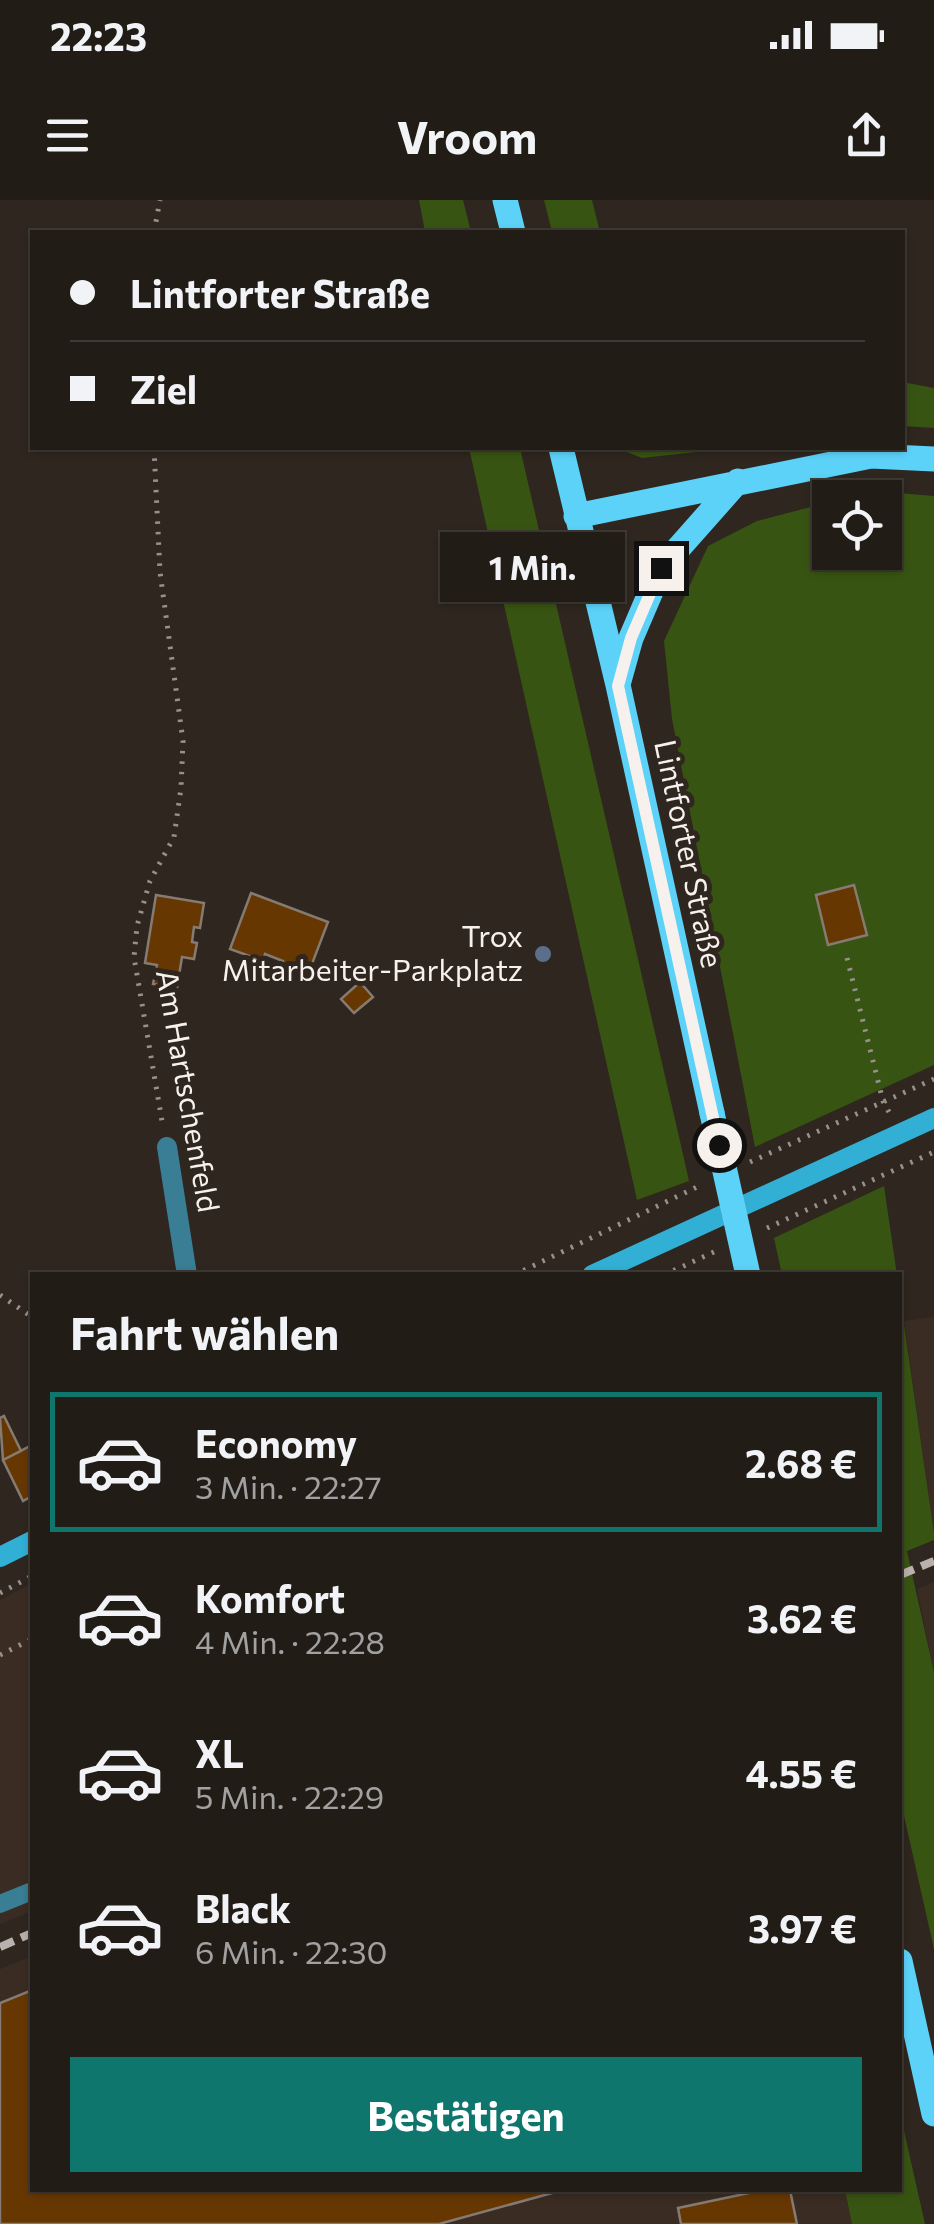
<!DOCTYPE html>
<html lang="de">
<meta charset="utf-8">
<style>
:root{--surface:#221c17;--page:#2e2924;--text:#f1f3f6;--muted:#a2a1a1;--line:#3f3a36;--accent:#0f766e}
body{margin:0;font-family:Commissioner,sans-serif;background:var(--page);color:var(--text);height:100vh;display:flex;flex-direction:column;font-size:38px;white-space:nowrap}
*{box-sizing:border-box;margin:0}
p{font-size:32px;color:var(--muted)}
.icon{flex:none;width:55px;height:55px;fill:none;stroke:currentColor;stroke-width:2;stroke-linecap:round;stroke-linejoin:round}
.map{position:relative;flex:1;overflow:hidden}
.side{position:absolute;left:30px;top:1072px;width:872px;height:920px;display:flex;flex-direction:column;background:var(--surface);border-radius:0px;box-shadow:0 2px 8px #0004,0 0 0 2px var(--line)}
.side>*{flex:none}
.guide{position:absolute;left:30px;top:30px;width:875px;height:220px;border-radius:0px;box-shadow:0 2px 8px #0004,0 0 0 2px var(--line);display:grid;align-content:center;height:220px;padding:0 40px;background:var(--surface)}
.controls{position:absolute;left:812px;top:280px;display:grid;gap:20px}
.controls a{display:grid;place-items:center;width:90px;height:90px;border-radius:0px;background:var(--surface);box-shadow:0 2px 8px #0004,0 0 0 2px var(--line);font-size:50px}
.end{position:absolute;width:45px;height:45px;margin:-22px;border:12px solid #f7f1ed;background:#111;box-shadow:0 0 0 5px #111}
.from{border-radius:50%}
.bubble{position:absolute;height:70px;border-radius:0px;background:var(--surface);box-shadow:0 2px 8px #0004,0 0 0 2px var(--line);font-size:32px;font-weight:700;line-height:70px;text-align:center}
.guide b{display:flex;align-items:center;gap:35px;height:95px;font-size:38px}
.guide b+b{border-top:2px solid var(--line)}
.guide i{width:25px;height:25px;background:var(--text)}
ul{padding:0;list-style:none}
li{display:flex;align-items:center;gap:30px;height:140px;margin:0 20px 15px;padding:0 20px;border:5px solid transparent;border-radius:0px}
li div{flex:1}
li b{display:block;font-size:38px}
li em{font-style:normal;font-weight:700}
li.on{border-color:var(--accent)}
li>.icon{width:90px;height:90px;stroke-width:1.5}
h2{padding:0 40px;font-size:45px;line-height:120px}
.cta{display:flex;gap:20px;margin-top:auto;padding:20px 40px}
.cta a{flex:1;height:115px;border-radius:0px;background:var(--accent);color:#fff;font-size:40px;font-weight:700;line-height:115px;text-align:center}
.status{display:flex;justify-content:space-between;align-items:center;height:70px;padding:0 50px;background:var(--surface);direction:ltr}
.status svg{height:28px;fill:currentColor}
header{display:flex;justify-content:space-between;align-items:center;height:130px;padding:0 40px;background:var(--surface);font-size:45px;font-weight:700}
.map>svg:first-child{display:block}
</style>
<div class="status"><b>22:23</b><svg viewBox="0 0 49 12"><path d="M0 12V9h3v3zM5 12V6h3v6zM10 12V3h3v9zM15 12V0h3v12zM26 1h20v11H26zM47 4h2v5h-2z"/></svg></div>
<header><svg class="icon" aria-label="menu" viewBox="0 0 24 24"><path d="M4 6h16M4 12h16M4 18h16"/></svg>Vroom<svg class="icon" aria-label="share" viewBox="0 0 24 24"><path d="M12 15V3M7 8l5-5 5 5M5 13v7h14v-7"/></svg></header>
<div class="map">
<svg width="934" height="2024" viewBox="0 0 934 2024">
<rect width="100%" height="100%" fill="#2e261f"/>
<path fill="#3a2c22" d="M934,1117v216l-30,-212z
M934,1382v90l-17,-83z
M32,1383v328l-32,13v-324z
M32,1756v234h813l7,34h-852v-255z"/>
<path fill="#385412" d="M419,0h44l8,32h-46z
M544,0h48l8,32h-48z
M902,182l32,6v40l-31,-2z
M469,248h51l157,680 12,53 -52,19z
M617,248h115l-90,10z
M886,292l48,4v569l-179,82 -83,-428 -8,-78 44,-95 49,-25 73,-19v50h55v-54l-30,-1z
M884,986l13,89h-115l-8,-37z
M900,1097l34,236v7l-27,11 27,121v277l-34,-151z
M900,1913l25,111h-73l-7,-34h55z"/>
<path fill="#673702" stroke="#857b73" stroke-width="2.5" d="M854,685l13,50 -39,10 -12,-50z
M251,693l77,29 -21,55 -26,-9 2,-7 -18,-7 -2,7 -33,-12z
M156,695l48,8 -4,25 -6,-1 -2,15 5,1 -3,16 -12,-2 -5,31 -24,-4 4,-19 -12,-2z
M360,782l13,15 -19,16 -13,-14z
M4,1216l17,35 -18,9 -3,-42z
M32,1245v51l-9,5 -20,-41z
M32,1790v200h531l-124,34h-439v-221z
M763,1990h27l7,34h-116l-3,-16z"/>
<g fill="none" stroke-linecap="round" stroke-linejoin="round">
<path stroke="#98918b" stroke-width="5" stroke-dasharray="2.5 8" stroke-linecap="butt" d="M154,32l6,-32
M154,248l6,124 23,169 -2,47 -7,49 -24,44 -13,45 -3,31 29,170
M847,758l36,143 7,13
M750,962l184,-83
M767,1028l167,-76
M514,1075l185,-89
M664,1075l52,-24
M0,1095l32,22
M0,1393l32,-17
M0,1455l32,-16"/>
<path stroke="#397e95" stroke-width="18" d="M0,1704l32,-13"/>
<path stroke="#397e95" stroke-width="20" d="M167,947l20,128"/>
<path stroke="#32afd4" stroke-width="20" d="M592,1075l342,-157
M0,1357l32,-16"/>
<path stroke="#5cd2f8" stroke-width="25" d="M505,0l8,32
M561,248l57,237 94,428
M576,316l295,-60 63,3
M619,481l12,-43 30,-70 77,-87
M900,1761l34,153"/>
<path stroke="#b8b1ad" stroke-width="8" stroke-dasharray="15 8" stroke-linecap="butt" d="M900,1375l34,-14
M0,1747l32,-14"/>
<path stroke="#5cd2f8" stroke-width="25" d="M712,913l36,162"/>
</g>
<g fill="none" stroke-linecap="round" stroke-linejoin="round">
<path stroke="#f7f1ed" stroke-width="12" d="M661,368l-30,70 -13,48 101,459"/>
</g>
<circle fill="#5c6f8a" stroke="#2e261f" stroke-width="4" cx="543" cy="754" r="10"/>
<g text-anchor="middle" stroke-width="10" stroke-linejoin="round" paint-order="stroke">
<g font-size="30" fill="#f7f1ed" stroke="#2e261f">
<text transform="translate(688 654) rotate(78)" y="10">Lintforter Straße</text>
<text transform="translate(187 891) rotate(80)" y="10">Am Hartschenfeld</text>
</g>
<g font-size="30" fill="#f7f1ed" stroke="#2e261f" text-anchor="end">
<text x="523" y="747">Trox<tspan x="523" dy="34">Mitarbeiter-Parkplatz</tspan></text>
</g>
</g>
</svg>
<div class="controls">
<a><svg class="icon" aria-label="locate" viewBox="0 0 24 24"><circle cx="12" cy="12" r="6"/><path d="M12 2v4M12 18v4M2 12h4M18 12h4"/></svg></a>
</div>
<i class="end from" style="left:719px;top:945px"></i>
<i class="end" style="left:661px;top:368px"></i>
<div class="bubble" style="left:440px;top:332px;width:185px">1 Min.</div>
<div class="guide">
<b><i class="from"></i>Lintforter Straße</b>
<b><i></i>Ziel</b>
</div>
<section class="side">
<h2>Fahrt wählen</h2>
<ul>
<li class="on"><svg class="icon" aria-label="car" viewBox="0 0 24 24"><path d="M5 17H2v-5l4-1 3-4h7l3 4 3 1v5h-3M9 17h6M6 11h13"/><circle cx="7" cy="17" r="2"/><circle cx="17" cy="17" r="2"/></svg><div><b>Economy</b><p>3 Min. · 22:27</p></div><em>2.68 €</em></li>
<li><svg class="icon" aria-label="car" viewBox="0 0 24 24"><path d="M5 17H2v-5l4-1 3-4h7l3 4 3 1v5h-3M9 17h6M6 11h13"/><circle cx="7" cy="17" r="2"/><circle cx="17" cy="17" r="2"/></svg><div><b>Komfort</b><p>4 Min. · 22:28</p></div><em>3.62 €</em></li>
<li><svg class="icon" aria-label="car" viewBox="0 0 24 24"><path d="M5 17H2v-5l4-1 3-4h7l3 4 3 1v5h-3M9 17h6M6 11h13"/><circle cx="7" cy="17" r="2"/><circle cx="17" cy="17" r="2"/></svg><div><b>XL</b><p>5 Min. · 22:29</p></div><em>4.55 €</em></li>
<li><svg class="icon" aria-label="car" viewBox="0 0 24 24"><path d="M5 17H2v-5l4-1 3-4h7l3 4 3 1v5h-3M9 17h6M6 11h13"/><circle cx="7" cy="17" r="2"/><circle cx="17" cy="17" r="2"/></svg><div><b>Black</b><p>6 Min. · 22:30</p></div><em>3.97 €</em></li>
</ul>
<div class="cta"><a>Bestätigen</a></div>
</section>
</div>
